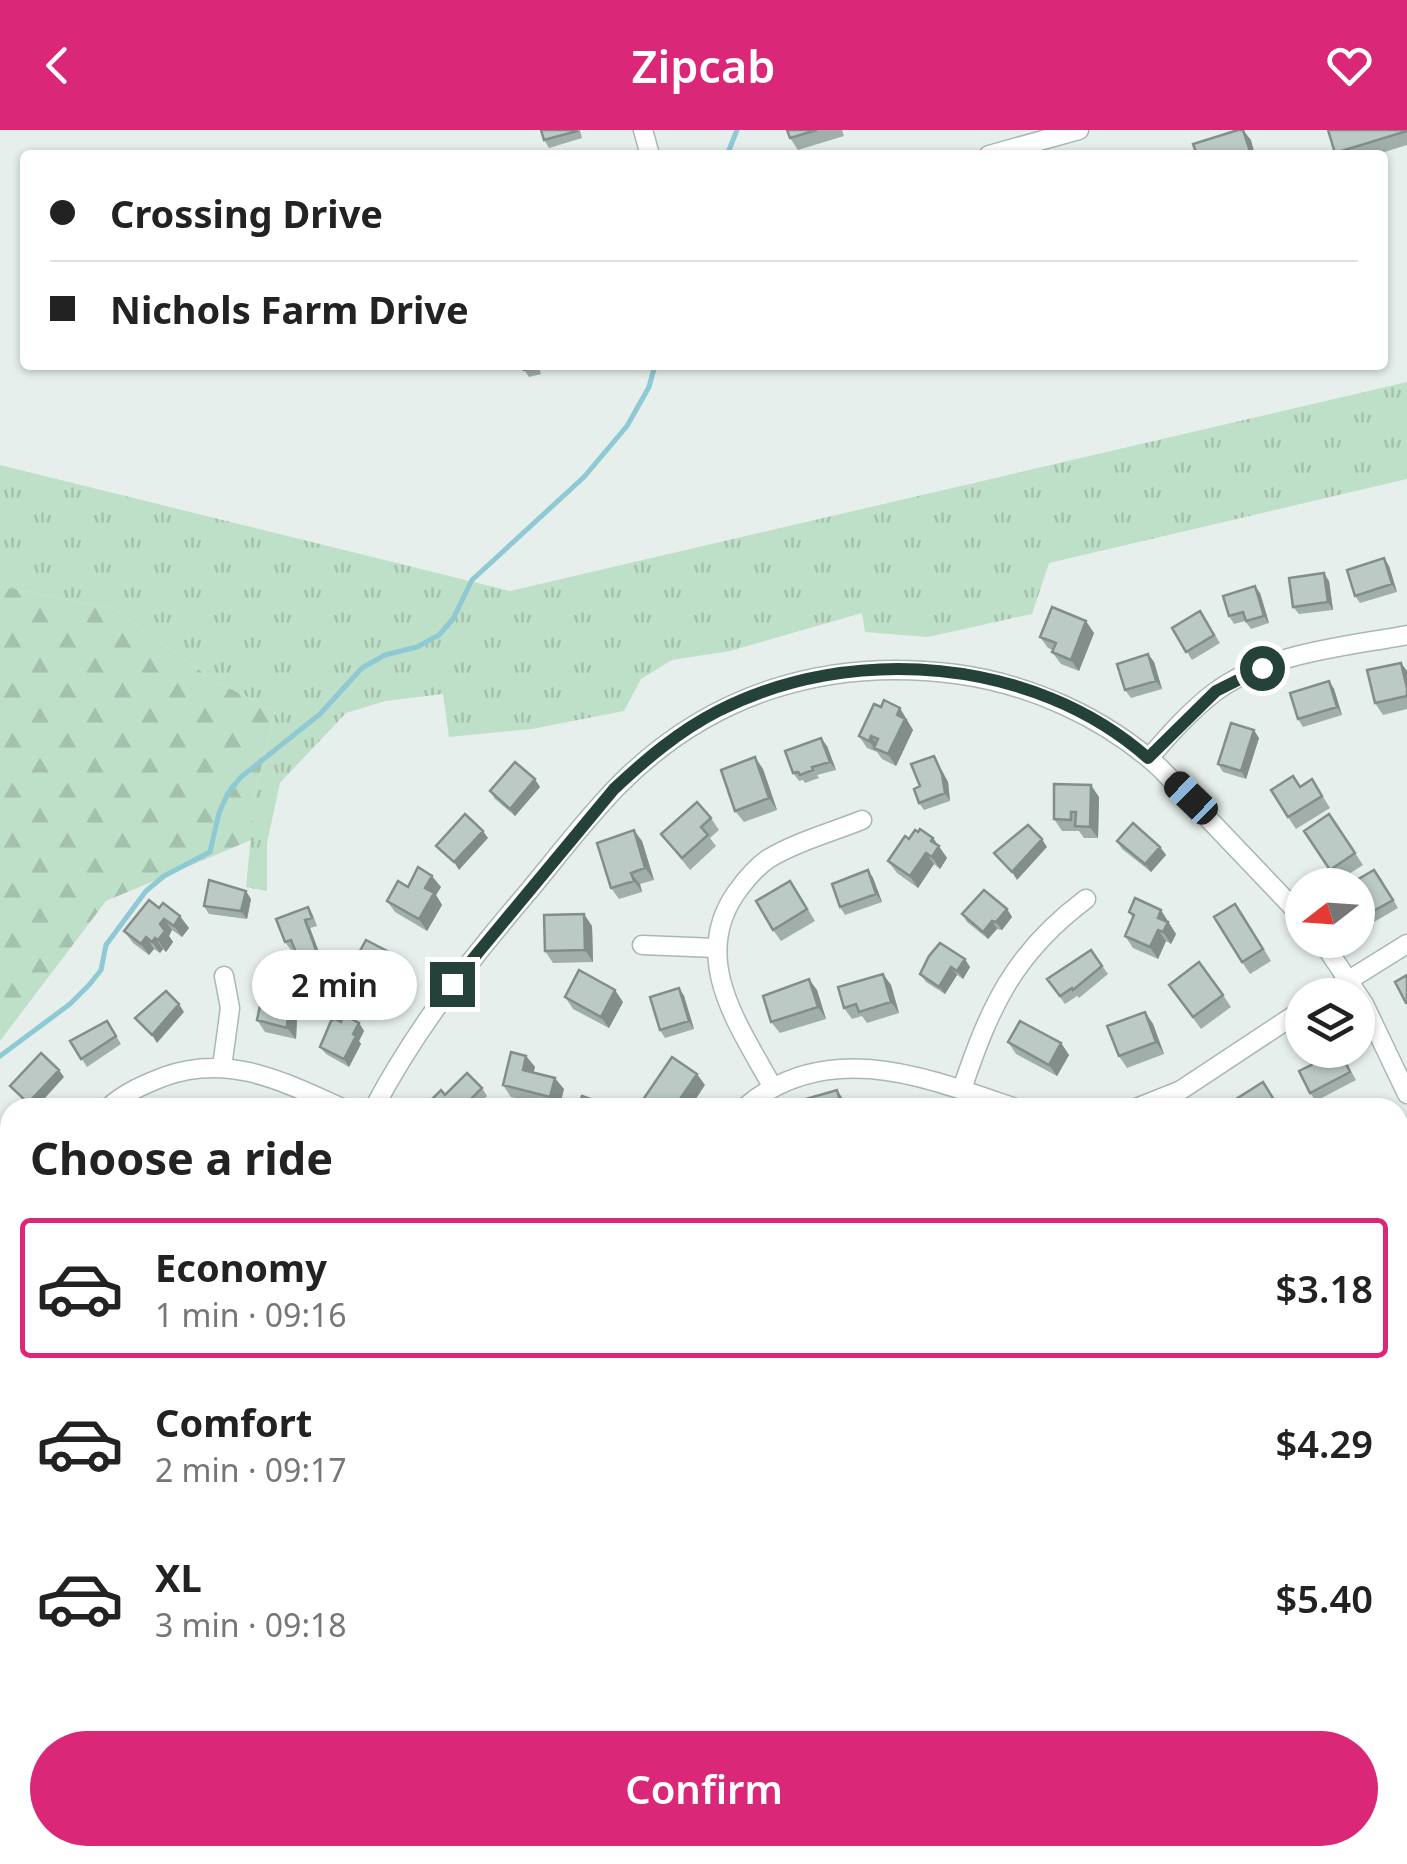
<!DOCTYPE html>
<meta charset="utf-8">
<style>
:root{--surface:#fff;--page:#f6f6f6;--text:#222;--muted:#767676;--line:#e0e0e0;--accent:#db2777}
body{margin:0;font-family:"Noto Sans",sans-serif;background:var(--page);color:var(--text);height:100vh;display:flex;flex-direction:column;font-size:38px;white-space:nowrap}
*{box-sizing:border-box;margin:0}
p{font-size:32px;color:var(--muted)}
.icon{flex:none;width:55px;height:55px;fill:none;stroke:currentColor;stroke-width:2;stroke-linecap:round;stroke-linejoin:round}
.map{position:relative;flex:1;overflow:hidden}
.drawer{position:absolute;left:0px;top:968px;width:1408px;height:768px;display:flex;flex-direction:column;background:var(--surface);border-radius:30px 30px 0 0;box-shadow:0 2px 8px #0004}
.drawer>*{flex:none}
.banner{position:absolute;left:20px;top:20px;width:1368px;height:220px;border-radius:10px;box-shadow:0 2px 8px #0004;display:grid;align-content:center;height:220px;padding:0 30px;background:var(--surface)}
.needle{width:65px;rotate:253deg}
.buttons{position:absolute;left:1285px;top:738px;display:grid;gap:20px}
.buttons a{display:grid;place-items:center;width:90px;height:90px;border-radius:50%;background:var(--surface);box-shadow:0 2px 8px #0004;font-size:50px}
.end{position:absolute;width:45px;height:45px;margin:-22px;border:12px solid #24423a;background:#fff;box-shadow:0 0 0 5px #fff}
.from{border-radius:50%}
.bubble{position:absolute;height:70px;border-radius:35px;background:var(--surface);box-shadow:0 2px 8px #0004;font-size:32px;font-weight:600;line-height:70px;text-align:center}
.car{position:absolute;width:30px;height:60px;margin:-30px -15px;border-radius:12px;box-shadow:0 0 8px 2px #0007;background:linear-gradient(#222 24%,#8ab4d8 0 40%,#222 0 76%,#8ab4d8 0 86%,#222 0)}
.banner b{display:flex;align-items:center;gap:35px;height:95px;font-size:38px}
.banner b+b{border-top:2px solid var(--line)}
.banner i{width:25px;height:25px;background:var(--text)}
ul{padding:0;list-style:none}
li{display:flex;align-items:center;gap:30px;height:140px;margin:0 20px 15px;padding:0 10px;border:5px solid transparent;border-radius:10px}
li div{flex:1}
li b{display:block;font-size:38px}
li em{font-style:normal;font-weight:600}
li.on{border-color:var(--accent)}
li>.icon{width:90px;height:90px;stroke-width:1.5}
h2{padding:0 30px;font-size:45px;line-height:120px}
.cta{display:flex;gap:20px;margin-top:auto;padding:20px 30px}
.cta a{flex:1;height:115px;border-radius:60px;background:var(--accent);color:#fff;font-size:40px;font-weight:600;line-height:115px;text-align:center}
header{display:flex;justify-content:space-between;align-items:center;height:130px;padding:0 30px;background:var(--accent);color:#fff;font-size:45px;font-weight:600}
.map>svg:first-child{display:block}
</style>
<header><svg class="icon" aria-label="back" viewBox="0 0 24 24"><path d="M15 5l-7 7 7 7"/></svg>Zipcab<svg class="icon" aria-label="heart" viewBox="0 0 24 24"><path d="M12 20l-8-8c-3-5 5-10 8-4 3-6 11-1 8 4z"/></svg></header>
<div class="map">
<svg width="1407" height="1734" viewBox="0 0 1407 1734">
<defs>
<pattern id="grass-tufts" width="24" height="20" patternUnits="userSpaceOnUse" patternTransform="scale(2.5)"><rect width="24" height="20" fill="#bfe0c8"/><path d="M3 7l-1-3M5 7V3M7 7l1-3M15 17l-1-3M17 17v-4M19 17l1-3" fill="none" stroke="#a4c1ad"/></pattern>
<pattern id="forest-firs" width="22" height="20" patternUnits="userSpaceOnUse" patternTransform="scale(2.5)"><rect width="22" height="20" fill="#bfe0c8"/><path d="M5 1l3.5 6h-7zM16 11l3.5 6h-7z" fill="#a4c1ad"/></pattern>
<pattern id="water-rules" width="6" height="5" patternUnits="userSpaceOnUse" patternTransform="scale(2.5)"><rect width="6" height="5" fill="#8ec9d4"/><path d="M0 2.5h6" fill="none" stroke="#74a5ad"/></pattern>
</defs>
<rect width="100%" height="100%" fill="#e6efeb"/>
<path fill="url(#grass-tufts)" d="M1407,252v97l-358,84 -17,51 -104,23 -63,-5 -3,-19 -132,38 -58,9 -31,19 -17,32 -92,18 -83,8 -6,-43 -58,7 -39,12 -66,70 -13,60v48l-21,-4 9,-94 20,-82 -62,-31 -99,-71 -114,-23v-121l510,126z"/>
<path fill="url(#forest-firs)" d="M0,456l114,23 99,71 62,31 -20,82 -4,47 -145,61 -106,140z"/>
<path fill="url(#water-rules)" d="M59,1725h805l4,9h-805z"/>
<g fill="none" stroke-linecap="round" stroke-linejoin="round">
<path stroke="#8ec9d4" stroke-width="5" d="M727,25l10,-25
M0,926l70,-52 19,-19 12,-15 5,-25 40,-54 18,-15 46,-24 9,-39 9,-20 13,-16 79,-63 42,-46 23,-13 32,-8 22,-12 14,-16 19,-39 112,-103 43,-51 22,-39 6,-22
M0,1512l10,4"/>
<defs>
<path id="minor" d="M643,0l7,25
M989,25l90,-25
M1149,628c20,-23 41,-47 66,-66 52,-39 129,-45 192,-57
M1321,810l43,64 43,90
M642,815l74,3
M1325,865l82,-51
M222,937l8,-59 -6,-32
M772,956c-33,-60 -82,-127 -36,-193 10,-14 19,-25 32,-34 28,-17 64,-27 94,-39
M962,959c28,-83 52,-136 124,-190
M108,978c16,-15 35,-23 55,-31 65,-24 119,4 179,31
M374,978c42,-80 96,-148 154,-216 29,-35 57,-72 89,-105 92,-94 210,-130 339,-113 74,10 148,43 204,94l142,149
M744,978c82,-71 182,-31 271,0
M1136,978l45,-18 121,-80
M1398,1305l9,1
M0,1634l10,-7
M1058,1725l8,9"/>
</defs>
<use href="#minor" stroke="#a8b8b2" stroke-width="21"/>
<use href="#minor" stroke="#fff" stroke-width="18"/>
</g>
<path fill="#a1aea9" d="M580,0l2,8 -33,10 -5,-8z
M787,0h55l2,6 -46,14 -8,-12z
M1407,0v15l-32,10h-39l-1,-2z
M512,235h26l3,9 -12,3 -6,-9 -7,2z
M1384,428l5,8 8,26 -37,11 -5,-7z
M1329,451l4,29 -34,4 -6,-7z
M1260,463l9,30 -18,6 -6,-8 -11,3 -5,-8z
M1200,481l20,32 -28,17 -20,-32z
M1094,503l-15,38 -18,-7 -9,-12 1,-2 -5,-2 -8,-11z
M1148,524l6,8 8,27 -31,9 -6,-8z
M1401,533l6,8v38l-24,6 -8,-12z
M1329,551l5,8 8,26 -39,12 -5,-8z
M908,589l-1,2 6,9 -17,36 -14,-7 -5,-7 -10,-4 -8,-12z
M1259,608l-13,41 -23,-7 -5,-8z
M827,616l9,24 -19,5 2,3 -14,5 -2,-3 -4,1 -6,-8z
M934,626l14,26 2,19 -26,9 -5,-7 1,-17z
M763,639l14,41 -33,12 -9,-11z
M1312,649l18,29 -34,21 -8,-12 12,-31z
M540,657l-25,29 -20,-17 -5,-8z
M1099,667l-1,41h-14l-5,-7h-17l-8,-12z
M1329,684l34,51 -25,16 -8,-11z
M711,688l8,12 -9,8 6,8 -26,24 -29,-36z
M933,708l14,20 -7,11 -6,-5 -16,24 -21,-15 -9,-12 21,-22z
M642,711l12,39 -14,4 2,8 -23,7 -8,-11z
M1117,711l43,6 6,8 -15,17 -29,-23z
M868,740l5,8 9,24 -37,13 -5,-8z
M1380,747l18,31 -24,14 -16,-26z
M408,757h33l-5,8 6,10 -15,26 -32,-19 -8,-11z
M798,763l17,28 -34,20 -8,-11z
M251,769l-4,20 -38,-5 -5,-8z
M149,770l40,28 -7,9 -10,-7 -3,6 4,6 -7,10 -3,-3 -3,4 -6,-4 -5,6 -16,-12 -9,-12z
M308,777l5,8 4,11 -7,2 11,30 -18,7 -8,-16 -4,1 -6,-8z
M1007,779l5,8 -10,13 -5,-1 -9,10 -21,-17 -5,-8z
M1129,782l40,10 -1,1 8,11 -5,10 -5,-3 -8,18 -25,-11 -8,-12 8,-18z
M1243,785l28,46 -21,13 -8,-12z
M592,796l1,36 -40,1 -8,-12z
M1091,820l17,24 -29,24 -2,-2 -12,8 -18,-25z
M929,826l41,11 -7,12 -6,-4 -12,19 -19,-12 -6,-8z
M397,834l-20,39 -24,-13 -8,-12z
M883,844l8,11 8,28 -32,10 -5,-7 -10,3 -8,-11z
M1169,855l54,10 8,12 -30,22z
M679,858l5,8 10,33 -29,9 -5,-8z
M297,859l8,11 -4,20 -4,-1 -1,20 -31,-7 -8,-12 4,-20 -3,-5z
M817,860l9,29 -46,14 -9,-11z
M565,867l58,5 -14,26 -36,-19z
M1145,882l8,12 11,30 -37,14 -8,-12z
M107,891l14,23 -34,23 -17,-26z
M341,892l18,1 5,8 -5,10 2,3 -12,23 -23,-13 -6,-7z
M1008,912l53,1 8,12 -12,21 -41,-22z
M1340,921l16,29 -40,21 -6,-8z
M526,926l9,11 -2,5 31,17 -5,19h-6l-42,-11 -8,-12z
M482,958l5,8 -11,12h-45l-3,-5 17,-8z
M0,1000l10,5v48l-10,-3z
M1398,1219l9,7v29l-9,2z
M0,1302l10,18v31l-6,3 -4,-6z
M1128,1725h99l3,5 -2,4h-88l-8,-4z"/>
<path fill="#838d89" d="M1243,0l8,10 4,15h-4z
M1384,428l5,8 8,26 -5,-8z
M1324,443l5,8 4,29 -5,-8z
M1255,456l5,7 9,30 -5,-7z
M1086,491l8,12 -15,38 -8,-11z
M1148,524l6,8 8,27 -6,-8z
M1401,533l6,8v17z
M1329,551l5,8 8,26 -5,-8z
M900,578l13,22 -17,36 -8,-12 9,-39z
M1254,600l5,8 -13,41 -5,-8z
M871,606l8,12h-5l3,4 -8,-11z
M821,608l6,8 9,24 -6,-8z
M934,626l14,26 2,19 -5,-8z
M755,627l8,12 14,41 -8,-12z
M535,649l5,8 -25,29 -5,-7z
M1091,655l8,12 -1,41 -8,-11z
M634,700l8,11 12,39 -9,-12z
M483,701l5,7 -29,32 -5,-8z
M933,708l14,20 -7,11 -8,-12 -1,-16z
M1042,709l5,8 -30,33 -5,-8z
M1160,717l6,8 -15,17 -6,-8z
M926,723l8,11 -16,24 -8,-12z
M868,740l5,8 9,24 -6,-8z
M631,743l9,11 2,8 -8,-11z
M432,746l9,11 -5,8 6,10 -15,26 -8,-12 6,-31z
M246,761l5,8 -4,20 -6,-8z
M1007,779l5,8 -10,13 -6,-8z
M1161,780l15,24 -5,10 -8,-12 -5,-14z
M584,784l8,12 1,36 -8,-12z
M180,786l9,12 -7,9 -8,-11z
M164,789l8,11 -3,6 4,6 -7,10 -8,-12 2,-16z
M305,790l5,8 11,30 -5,-8z
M992,791l5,8 -9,10 -5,-7z
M1158,800l8,11 -8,18 -8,-12z
M146,807l8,12 -5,6 -8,-11z
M155,808l8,11 -3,4 -8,-11z
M389,822l8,12 -20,39 -8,-12z
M965,829l5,8 -7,12 -6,-8z
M951,837l6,8 -12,19 -6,-7z
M883,844l8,11 8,28 -8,-11z
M809,849l8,11 9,29 -8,-12z
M679,858l5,8 10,33 -5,-8z
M297,859l8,11 -4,20 -8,-12z
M615,860l8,12 -14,26 -8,-11z
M179,874l5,8 -27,31 -5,-8z
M288,877l9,12 -1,20 -9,-11z
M1145,882l8,12 11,30 -8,-12z
M359,893l5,8 -5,10 2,3 -12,23 -5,-8 9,-25z
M1061,913l8,12 -12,21 -8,-11z
M526,926l9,11 -4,14 -8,-11z
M59,940l5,7 -28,31h-5l-3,-5z
M697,944l8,11 -15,23h-16z
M555,948l9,11 -5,19 -9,-11z
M837,960l8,12 2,6h-5z
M9,1003l1,2v47l-7,-10 -1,-21z
M1407,1603v22l-8,21 -1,-2v-16z
M1168,1725h9l-4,9h-10z
M1219,1725h8l3,5 -2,4h-13z"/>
<path fill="#bbcac4" stroke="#838d89" stroke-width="2.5" d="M541,0h35l1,1 -33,9z
M787,0h30l-27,8z
M1238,0h5l8,24 -54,1 -4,-11z
M1328,0h79v1l-72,22z
M522,235h13v1l-11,4z
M1384,428l8,26 -37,12 -8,-26z
M1324,443l4,29 -35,5 -4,-29z
M1255,456l9,30 -18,5 -3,-9 -14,4 -6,-20z
M1052,477l34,14 -15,39 -19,-8 4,-9 -16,-6z
M1200,481l14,24 -28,17 -14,-24z
M1148,524l8,27 -31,9 -8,-26z
M1401,533l6,25v8l-32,7 -8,-33z
M1329,551l8,26 -39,12 -8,-26z
M884,570l16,8 -3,7 8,4 -17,35 -14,-6 4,-9 -7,-3 -2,5 -10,-5 15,-32 7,3z
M1231,593l23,7 -13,41 -23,-7z
M821,608l9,24 -18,5 1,3 -13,5 -2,-3 -5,1 -8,-22z
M934,626l8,18 3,19 -26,10 -5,-14 6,-3 -9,-22z
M755,627l14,41 -34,13 -14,-41z
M515,632l20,17 -25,30 -20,-18z
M1293,646l7,11 12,-8 10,17 -34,21 -17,-27z
M1054,654l37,1 -1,42 -15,-1 1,-14h-5v8l-17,-1z
M697,672l14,16 -10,9 7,8 -26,23 -21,-24z
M465,684l18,17 -29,31 -18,-16z
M1329,684l26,39 -25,17 -26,-39z
M1133,693l27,24 -15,17 -28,-23z
M1028,695l14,14 -30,33 -18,-19z
M920,699l13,9 -2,3 8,5 -7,11 -6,-4 -16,23 -22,-15 17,-25 4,3 6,-9 3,2z
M634,700l11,38 -14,5 3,8 -23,7 -14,-45z
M418,737l14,9 -7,12 9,5 -15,26 -32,-18 11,-20 10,6z
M868,740l8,24 -36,13 -8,-23z
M1374,740l19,30 -25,14 -10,-18v-11l-8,-1z
M209,750l37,11 -5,20 -37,-5z
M790,751l17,28 -34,21 -17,-29z
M984,760l23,19 -11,13 -4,-1 -9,11 -21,-18z
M1135,768l26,12 -3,8 10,4 -5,10 -5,-2 -8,17 -25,-11 9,-21 -5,-3z
M149,770l10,8 4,-5 17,13 -6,10 -10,-7 -4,5 5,7 -7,9 -3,-2 -3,4 -6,-5 -5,7 -17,-13z
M1235,774l28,45 -21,13 -28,-45z
M308,777l4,11 -7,2 11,30 -18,7 -7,-17 -6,2 -9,-23z
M584,784l1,36 -40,1 -1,-36z
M366,810l23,12 -20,39 -24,-13z
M940,813l25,16 -8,12 -6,-4 -12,20 -19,-13 9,-18z
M1091,820l11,16 -29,24 -1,-2 -12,8 -13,-17z
M1199,832l24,33 -30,22 -24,-32z
M579,840l36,20 -14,27 -36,-20z
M883,844l8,28 -32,10 -3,-8 -12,4 -6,-21z
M1407,845v28h-1l-11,-21z
M809,849l9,28 -47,15 -8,-26z
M261,850l36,9 -4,19 -5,-1 -1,21 -30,-8 5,-24 -4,-1z
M679,858l10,33 -29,9 -10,-33z
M166,861l13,13 -27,31 -17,-17z
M1145,882l11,30 -37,14 -12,-30z
M344,885l15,8 -6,11 3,2 -12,23 -24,-12 11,-26 4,-2 6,3z
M107,891l9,15 -35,23 -11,-18z
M1020,891l41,22 -12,22 -41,-23z
M1340,921l10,21 -40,21 -11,-22z
M511,922l15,4 -3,14 32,8 -5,19 -47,-12z
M41,923l18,17 -31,33 -18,-17z
M672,927l25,17 -23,34h-35l-1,-1z
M467,943l15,15 -20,20h-5l-5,-6 -6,6h-14l-4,-5 13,-13 4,5z
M1263,952l16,26h-42l-4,-7z
M837,960l5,18h-38l-2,-8z
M582,966l14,5 -1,5 3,2h-25l2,-6 4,2z
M0,1000l9,3 -7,18 8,4 -7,17 -3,-1z
M1401,1218l6,20v7l-9,3v-29z
M0,1305l10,17v12l-10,6z
M1398,1600l9,3 -9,25z
M1407,1724v10h-24v-9z
M897,1725h32l5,9h-32z
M949,1725l21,8 -1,1h-23z
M1132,1725h36l-5,9h-13z
M1175,1725h44l-4,9h-44z"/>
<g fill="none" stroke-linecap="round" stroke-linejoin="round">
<path stroke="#24423a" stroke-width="12" d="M452,854l162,-195c32,-30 65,-58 104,-78 133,-68 316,-54 430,47l68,-67 46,-23"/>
</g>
</svg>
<div class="buttons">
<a><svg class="needle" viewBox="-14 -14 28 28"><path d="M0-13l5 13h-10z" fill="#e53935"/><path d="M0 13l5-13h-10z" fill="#767676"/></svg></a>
<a><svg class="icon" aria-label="layers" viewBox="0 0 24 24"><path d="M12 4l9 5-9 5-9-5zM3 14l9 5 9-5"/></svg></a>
</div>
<i class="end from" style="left:1262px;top:538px"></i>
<i class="end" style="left:452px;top:854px"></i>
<div class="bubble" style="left:252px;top:820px;width:165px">2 min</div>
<i class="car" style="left:1191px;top:668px;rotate:314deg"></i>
<div class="banner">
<b><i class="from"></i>Crossing Drive</b>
<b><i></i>Nichols Farm Drive</b>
</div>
<section class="drawer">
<h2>Choose a ride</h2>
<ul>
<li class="on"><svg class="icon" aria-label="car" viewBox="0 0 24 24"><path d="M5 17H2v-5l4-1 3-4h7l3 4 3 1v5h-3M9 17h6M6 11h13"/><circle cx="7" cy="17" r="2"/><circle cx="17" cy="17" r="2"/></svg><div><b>Economy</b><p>1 min · 09:16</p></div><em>$3.18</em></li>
<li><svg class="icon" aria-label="car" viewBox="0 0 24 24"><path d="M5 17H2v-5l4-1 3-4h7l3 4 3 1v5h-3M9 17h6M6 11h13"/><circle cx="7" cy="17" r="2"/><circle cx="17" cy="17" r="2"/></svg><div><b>Comfort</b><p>2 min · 09:17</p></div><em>$4.29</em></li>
<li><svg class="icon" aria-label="car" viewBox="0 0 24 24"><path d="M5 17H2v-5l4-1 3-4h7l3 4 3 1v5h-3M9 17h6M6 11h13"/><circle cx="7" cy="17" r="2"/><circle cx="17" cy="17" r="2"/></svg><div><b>XL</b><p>3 min · 09:18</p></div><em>$5.40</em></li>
</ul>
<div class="cta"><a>Confirm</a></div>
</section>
</div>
